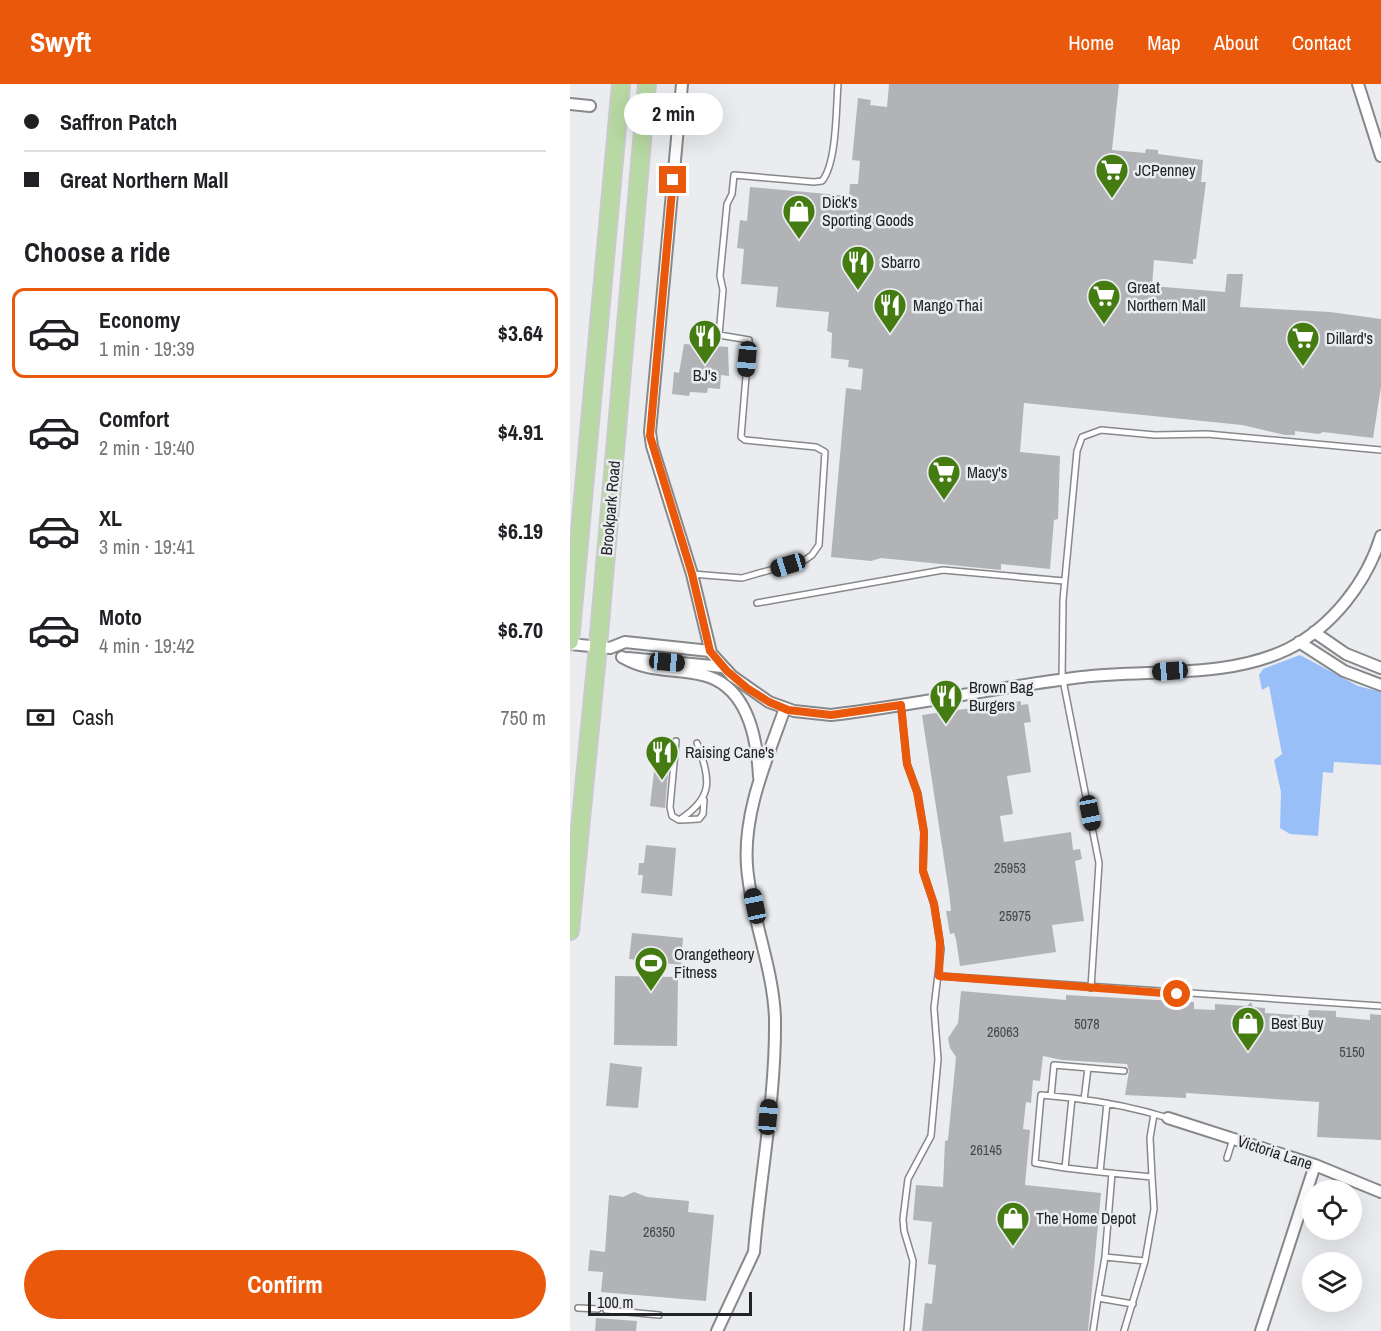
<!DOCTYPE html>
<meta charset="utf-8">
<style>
:root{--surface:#fff;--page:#f2f2f2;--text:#202124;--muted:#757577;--line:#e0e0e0;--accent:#ea580c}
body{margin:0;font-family:"Archivo Narrow",sans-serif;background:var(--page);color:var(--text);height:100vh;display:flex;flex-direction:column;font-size:22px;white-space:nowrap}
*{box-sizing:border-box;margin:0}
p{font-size:20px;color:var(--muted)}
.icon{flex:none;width:33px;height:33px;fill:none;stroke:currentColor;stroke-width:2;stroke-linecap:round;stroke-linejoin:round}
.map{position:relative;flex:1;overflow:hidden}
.drawer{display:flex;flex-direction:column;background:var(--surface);width:570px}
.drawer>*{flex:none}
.top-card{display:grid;align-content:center;height:132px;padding:0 24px;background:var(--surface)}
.controls{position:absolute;left:732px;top:1096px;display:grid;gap:12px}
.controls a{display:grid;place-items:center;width:60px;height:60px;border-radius:50%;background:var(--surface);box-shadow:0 6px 24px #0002;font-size:30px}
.scale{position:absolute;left:18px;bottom:15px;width:164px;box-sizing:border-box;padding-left:6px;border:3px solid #222324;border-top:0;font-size:16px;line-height:21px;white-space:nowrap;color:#222324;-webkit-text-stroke:4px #eaecef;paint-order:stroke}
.end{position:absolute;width:27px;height:27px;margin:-14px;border:8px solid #ea580c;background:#fff;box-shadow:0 0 0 3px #fff}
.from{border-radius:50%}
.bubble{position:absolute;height:42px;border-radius:21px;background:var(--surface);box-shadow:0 6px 24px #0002;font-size:20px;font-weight:700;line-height:42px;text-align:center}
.car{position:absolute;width:18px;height:36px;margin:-18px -9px;border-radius:8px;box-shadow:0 0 4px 2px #0007;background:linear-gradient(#222 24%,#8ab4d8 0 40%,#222 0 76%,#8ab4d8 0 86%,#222 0)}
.top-card b{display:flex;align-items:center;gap:21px;height:57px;font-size:22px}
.top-card b+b{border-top:2px solid var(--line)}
.top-card i{width:15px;height:15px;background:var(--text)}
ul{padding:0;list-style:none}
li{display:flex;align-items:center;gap:18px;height:90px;margin:0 12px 9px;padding:0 12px;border:3px solid transparent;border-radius:12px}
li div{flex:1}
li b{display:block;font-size:22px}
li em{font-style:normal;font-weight:700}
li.active{border-color:var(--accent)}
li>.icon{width:54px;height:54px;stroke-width:1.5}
h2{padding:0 24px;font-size:27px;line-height:72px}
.pay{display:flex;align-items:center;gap:15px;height:66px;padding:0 24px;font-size:22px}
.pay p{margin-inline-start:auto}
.button{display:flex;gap:12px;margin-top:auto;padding:12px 24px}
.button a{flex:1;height:69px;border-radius:36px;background:var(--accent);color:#fff;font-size:24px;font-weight:700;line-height:69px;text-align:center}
header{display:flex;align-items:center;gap:36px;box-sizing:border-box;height:84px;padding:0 30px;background:var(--accent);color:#fff}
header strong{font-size:28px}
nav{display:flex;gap:33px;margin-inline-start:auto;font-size:21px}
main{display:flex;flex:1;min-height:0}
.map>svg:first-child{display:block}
</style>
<header>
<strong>Swyft</strong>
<nav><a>Home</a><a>Map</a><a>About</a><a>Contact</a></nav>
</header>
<main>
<section class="drawer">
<div class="top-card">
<b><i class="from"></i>Saffron Patch</b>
<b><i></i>Great Northern Mall</b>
</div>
<h2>Choose a ride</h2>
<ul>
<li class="active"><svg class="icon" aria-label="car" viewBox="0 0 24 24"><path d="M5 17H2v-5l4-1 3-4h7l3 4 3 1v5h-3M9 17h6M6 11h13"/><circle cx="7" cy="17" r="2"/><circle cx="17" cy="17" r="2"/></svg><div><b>Economy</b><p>1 min · 19:39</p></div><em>$3.64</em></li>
<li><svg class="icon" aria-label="car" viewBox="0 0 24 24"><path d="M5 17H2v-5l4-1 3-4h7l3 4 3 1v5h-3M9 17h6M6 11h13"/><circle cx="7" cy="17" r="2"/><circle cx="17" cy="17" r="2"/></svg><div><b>Comfort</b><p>2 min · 19:40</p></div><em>$4.91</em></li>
<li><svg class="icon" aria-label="car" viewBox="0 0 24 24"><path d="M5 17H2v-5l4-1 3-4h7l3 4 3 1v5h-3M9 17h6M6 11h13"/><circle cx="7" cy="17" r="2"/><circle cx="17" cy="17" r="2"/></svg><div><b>XL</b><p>3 min · 19:41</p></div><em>$6.19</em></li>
<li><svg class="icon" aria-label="car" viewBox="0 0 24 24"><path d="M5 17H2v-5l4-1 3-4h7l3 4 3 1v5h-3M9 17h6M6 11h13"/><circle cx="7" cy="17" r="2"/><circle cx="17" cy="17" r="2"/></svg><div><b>Moto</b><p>4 min · 19:42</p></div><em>$6.70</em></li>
</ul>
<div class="pay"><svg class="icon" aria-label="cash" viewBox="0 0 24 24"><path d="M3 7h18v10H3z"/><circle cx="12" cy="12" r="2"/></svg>Cash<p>750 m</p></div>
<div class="button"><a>Confirm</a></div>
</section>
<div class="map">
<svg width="811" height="1247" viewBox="0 0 811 1247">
<rect width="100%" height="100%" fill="#eaecef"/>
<path fill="#99bff8" d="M730,571l58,31 23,6v73l-47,-3 -1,11 -10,-1 -5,64 -28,-2 -10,-6 1,-36 -7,-32 8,-6 -13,-68 -7,4 -3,-15 4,-6z"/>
<path fill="#b1b3b6" d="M319,0h230l-7,66 33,3 1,-4 12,1v4l45,6 -2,22h5l-10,77h-3v5l-39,-4 -2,26 73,6 2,-18h16l-3,33 90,5 51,7v68l-8,51 -50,-6 -4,2 -24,-3v4h-10l-43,-10 -218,-22 -4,49 40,4 -2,63 -4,1 -4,49 -49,-5v6l-120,-12 -10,3 -40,-4 15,-169 15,2 2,-21 -15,-2 1,-7 -18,-2 1,-25 -5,-2 2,-19 -53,-5 2,-20 -37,-3 3,-35 -7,-1 3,-28 7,1 3,-34 99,9 1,-12h8l2,-23 -8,-1 6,-62 13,2 -1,5 17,2z
M114,260l44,3 1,29 -8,-1 -1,14 -12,-1 -1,5 -17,-1 -1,4 -17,-2 2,-22 5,1z
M451,617v4l7,-1 3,18 -7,1 7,49 -24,4 6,38 -13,2 4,26 67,-10 2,18 7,-1 2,10 -7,2 9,60 -32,4 4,27 -96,14 -4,-27 -2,-6 -4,1 -4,-23h5l-2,-19 -27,-177z
M86,671h10l-1,7h4l-4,46 -15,-2z
M76,761l30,3 -4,48 -31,-3 2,-18h-5l1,-12h5z
M62,849l51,5 -2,27 -52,-6z
M45,892l63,1 -1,69 -63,-1z
M391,907l105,9v-5l128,7v7l21,1v-6l32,2 4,-4 2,5 12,1v5l43,3 1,-6 27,1v6l34,3v-6l11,1v125l-64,-3 2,-35 -133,-9v5l-61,-3 4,-24 -2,-7 -65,-4 -19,-4 -3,25 -7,-1 -2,23 -5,-1 -3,27 7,1 -5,55 76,8 -13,138h-166l3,-28 7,1 4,-39 -8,-1 4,-42 -19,-2 3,-35 27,2 2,-46 3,-1 8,-83 -6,-9 -2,-10 10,-15z
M40,979l32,4 -4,41 -32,-2z
M64,1108l13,5 42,4 -1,11 26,3 -8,86 -105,-9 2,-20 -15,-1 2,-21 15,2 4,-57 14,2z
M26,1234l41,3 -1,10h-41z"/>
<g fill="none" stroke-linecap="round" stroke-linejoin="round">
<defs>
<path id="service" d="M122,490l50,4 63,-18 7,-5 7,-10 6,-93 -9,-5 -71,-7 -4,-3 8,-97 -30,-5 4,-45 -3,-14 7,-72 5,-10 2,-19 80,7 8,-1c15,-18 14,-73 16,-97
M187,519l186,-33 121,11
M492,596l1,-80 14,-149 5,-14 19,-7 54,5 52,-1 174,16
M493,596l36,183 -8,125
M331,622l6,58 11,30 6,38 -1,39 11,33 7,45 -7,59 4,51 -7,77 -23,43 -5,40 1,12 9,30 -6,70
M106,657l-6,66 2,9 7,4c36,-23 31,-41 18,-77
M111,736l18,-1 4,-5 1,-14
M369,892l442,30
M481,1012l3,-31 70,6
M514,1016l4,-32
M537,1019l-7,69 -35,-4 7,-70c33,4 64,10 96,20
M657,1074l6,-19
M495,1084l-30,-5 6,-68 31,3
M530,1088l52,5 -2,-39 4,-24
M542,1089l-7,84 40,4 9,-52 -2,-32
M535,1173l-7,41 35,6
M8,1224l20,1
M36,1226l53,5
M523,1247l5,-33
M554,1247l21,-70"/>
<path id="minor" d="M112,0l-32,348 2,14 40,128 19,79 21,23 37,26 25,9 37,4c84,-10 167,-28 251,-38 68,-8 144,2 206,-28 44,-22 79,-67 93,-113
M788,0l23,72
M0,20l20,2
M744,548l32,22 35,14
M729,558l45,29 37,14
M0,560l40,4 15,-6 85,9
M52,573c29,16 45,11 76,17 49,8 59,62 61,103
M58,574l95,9
M598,1034l147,47 66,27
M147,1247l37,-79 1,-12c7,-73 21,-148 20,-222 -2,-52 -24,-100 -28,-152 -4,-54 20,-107 38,-158
M691,1247l54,-166"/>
<path id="primary" d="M0,557l51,-557
M0,847l28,-285 49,-562"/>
</defs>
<use href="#service" stroke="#87888b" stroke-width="8"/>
<use href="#minor" stroke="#87888b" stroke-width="14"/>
<use href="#primary" stroke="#cacaca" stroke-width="20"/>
<use href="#service" stroke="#fff" stroke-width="5"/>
<use href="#minor" stroke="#fff" stroke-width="10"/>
<use href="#primary" stroke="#b8d9a3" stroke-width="16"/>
</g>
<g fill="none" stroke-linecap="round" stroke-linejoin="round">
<path stroke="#ea580c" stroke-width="8" d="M103,96l-23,256 42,138 18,77 17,20 20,17 22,14 19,8 43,5 70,-10 6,59 10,28 7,40 -1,39 11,33 6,38 -1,34 238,18"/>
</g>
<defs>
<symbol id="supermarket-pin" viewBox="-11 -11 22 30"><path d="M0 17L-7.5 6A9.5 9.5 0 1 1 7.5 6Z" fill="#457c12" stroke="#eaecef"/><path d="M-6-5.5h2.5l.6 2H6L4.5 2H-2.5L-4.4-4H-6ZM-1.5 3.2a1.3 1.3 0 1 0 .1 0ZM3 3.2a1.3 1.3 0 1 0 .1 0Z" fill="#fff"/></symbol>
<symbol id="shop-pin" viewBox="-11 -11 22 30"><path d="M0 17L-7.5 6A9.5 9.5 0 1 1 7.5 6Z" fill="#457c12" stroke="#eaecef"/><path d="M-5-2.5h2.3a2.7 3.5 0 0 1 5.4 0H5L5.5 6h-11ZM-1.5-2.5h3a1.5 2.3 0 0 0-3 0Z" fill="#fff"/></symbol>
<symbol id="restaurant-pin" viewBox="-11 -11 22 30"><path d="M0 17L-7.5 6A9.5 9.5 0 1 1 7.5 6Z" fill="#457c12" stroke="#eaecef"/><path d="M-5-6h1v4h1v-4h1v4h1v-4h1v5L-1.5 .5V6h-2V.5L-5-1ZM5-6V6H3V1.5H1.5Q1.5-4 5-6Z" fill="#fff"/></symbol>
<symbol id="stadium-pin" viewBox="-11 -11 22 30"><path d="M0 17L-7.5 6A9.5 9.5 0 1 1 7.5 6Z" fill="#457c12" stroke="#eaecef"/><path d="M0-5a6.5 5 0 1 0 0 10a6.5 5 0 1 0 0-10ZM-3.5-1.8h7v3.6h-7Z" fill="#fff"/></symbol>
</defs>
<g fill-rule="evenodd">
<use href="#supermarket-pin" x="523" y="67" width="38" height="52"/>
<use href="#shop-pin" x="210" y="108" width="38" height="52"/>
<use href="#restaurant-pin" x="269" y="159" width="38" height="52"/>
<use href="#supermarket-pin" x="515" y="193" width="38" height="52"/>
<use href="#restaurant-pin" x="301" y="202" width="38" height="52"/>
<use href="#restaurant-pin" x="116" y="233" width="38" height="52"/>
<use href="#supermarket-pin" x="714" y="235" width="38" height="52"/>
<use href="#supermarket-pin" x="355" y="369" width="38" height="52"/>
<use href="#restaurant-pin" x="357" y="593" width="38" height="52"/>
<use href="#restaurant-pin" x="73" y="649" width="38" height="52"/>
<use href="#stadium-pin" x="62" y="860" width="38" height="52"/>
<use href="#shop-pin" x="659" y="920" width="38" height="52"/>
<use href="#shop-pin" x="424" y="1115" width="38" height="52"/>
</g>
<g text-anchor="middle" stroke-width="5" stroke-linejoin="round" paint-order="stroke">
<g font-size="14" fill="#464748">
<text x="440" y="789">25953</text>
<text x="445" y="837">25975</text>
<text x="517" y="945">5078</text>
<text x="433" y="953">26063</text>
<text x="782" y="973">5150</text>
<text x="416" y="1071">26145</text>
<text x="89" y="1153">26350</text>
</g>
<g font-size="16" fill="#222324" stroke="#eaecef" text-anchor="start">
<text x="565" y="92">JCPenney</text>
<text x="252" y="124">Dick's<tspan x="252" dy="18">Sporting Goods</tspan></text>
<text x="311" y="184">Sbarro</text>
<text x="557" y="209">Great<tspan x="557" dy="18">Northern Mall</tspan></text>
<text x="343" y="227">Mango Thai</text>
<text x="756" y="260">Dillard's</text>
<text x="135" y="297" text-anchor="middle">BJ's</text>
<text x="397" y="394">Macy's</text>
<text x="399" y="609">Brown Bag<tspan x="399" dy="18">Burgers</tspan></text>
<text x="115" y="674">Raising Cane's</text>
<text x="104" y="876">Orangetheory<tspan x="104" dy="18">Fitness</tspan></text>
<text x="701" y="945">Best Buy</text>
<text x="466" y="1140">The Home Depot</text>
</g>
<g font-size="16" fill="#222324" stroke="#eaecef">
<text transform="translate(40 424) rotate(-85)" y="6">Brookpark Road</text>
<text transform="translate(705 1068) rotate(18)" y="6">Victoria Lane</text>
</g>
</g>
</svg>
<div class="controls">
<a><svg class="icon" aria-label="locate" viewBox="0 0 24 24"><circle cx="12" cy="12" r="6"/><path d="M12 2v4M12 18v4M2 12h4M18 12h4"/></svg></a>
<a><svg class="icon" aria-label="layers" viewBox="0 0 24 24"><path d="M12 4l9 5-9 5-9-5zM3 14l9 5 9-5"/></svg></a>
</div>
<div class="scale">100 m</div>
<i class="end from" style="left:607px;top:910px"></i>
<i class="end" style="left:103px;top:96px"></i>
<div class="bubble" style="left:54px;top:9px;width:99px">2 min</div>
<i class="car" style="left:177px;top:275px;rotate:185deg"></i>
<i class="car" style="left:218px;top:481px;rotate:253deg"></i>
<i class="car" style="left:97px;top:578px;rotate:95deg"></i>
<i class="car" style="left:600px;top:587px;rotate:266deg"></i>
<i class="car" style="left:520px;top:729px;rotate:169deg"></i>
<i class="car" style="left:185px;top:822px;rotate:348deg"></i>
<i class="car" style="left:198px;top:1033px;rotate:5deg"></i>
</div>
</main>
